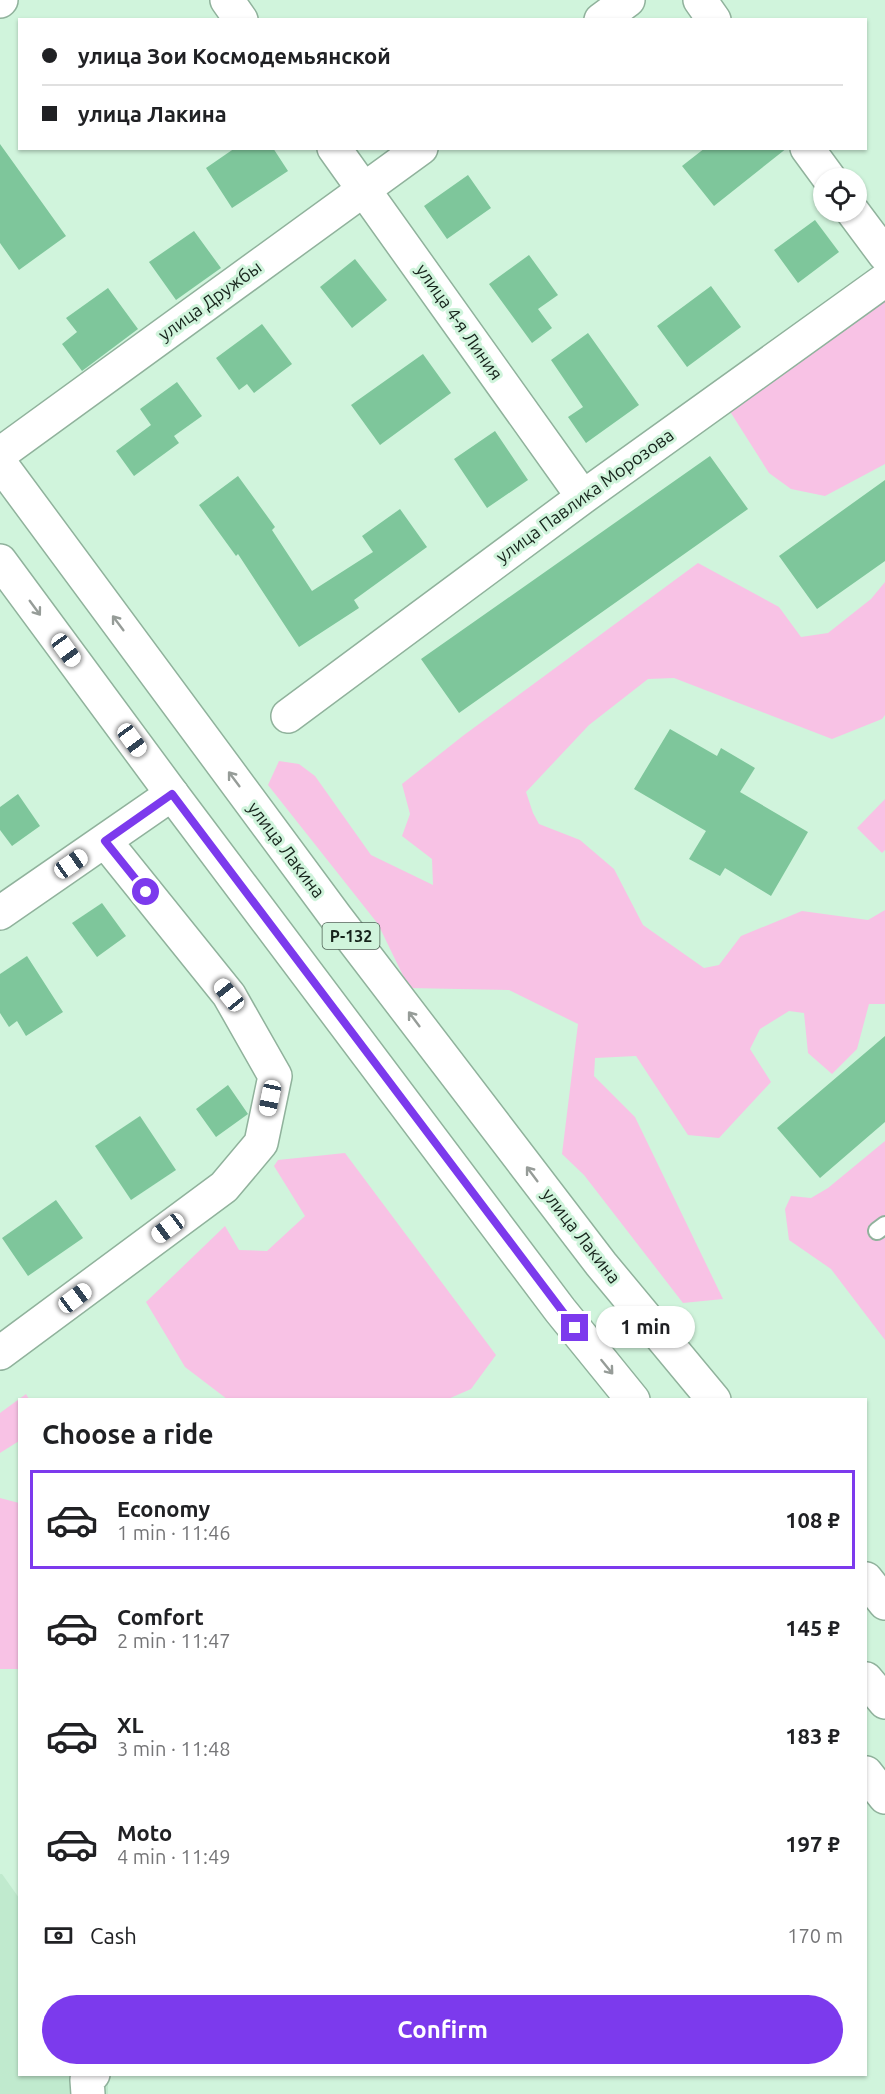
<!DOCTYPE html>
<meta charset="utf-8">
<style>
:root{--surface:#fff;--page:#f2f2f2;--text:#202124;--muted:#757577;--line:#e0e0e0;--accent:#7c3aed}
body{margin:0;font-family:Ubuntu,sans-serif;background:var(--page);color:var(--text);height:100vh;display:flex;flex-direction:column;font-size:22px;white-space:nowrap}
*{box-sizing:border-box;margin:0}
p{font-size:20px;color:var(--muted)}
.icon{flex:none;width:33px;height:33px;fill:none;stroke:currentColor;stroke-width:2;stroke-linecap:round;stroke-linejoin:round}
.map{position:relative;flex:1;overflow:hidden}
.drawer{position:absolute;left:18px;top:1398px;width:849px;height:678px;display:flex;flex-direction:column;background:var(--surface);border-radius:0px;box-shadow:0 2px 4px #0004}
.drawer>*{flex:none}
.guide{position:absolute;left:18px;top:18px;width:849px;height:132px;border-radius:0px;box-shadow:0 2px 4px #0004;display:grid;align-content:center;height:132px;padding:0 24px;background:var(--surface)}
.tools{position:absolute;left:813px;top:168px;display:grid;gap:12px}
.tools a{display:grid;place-items:center;width:54px;height:54px;border-radius:50%;background:var(--surface);box-shadow:0 2px 4px #0004;font-size:30px}
.end{position:absolute;width:27px;height:27px;margin:-14px;border:8px solid #7c3aed;background:#fff;box-shadow:0 0 0 3px #fff}
.from{border-radius:50%}
.bubble{position:absolute;height:42px;border-radius:21px;background:var(--surface);box-shadow:0 2px 4px #0004;font-size:20px;font-weight:700;line-height:42px;text-align:center}
.car{position:absolute;width:18px;height:36px;margin:-18px -9px;border-radius:8px;box-shadow:0 0 4px 2px #0007;background:linear-gradient(#fff 24%,#345 0 40%,#fff 0 76%,#345 0 86%,#fff 0)}
.guide b{display:flex;align-items:center;gap:21px;height:57px;font-size:22px}
.guide b+b{border-top:2px solid var(--line)}
.guide i{width:15px;height:15px;background:var(--text)}
ul{padding:0;list-style:none}
li{display:flex;align-items:center;gap:18px;height:99px;margin:0 12px 9px;padding:0 12px;border:3px solid transparent;border-radius:0px}
li div{flex:1}
li b{display:block;font-size:22px}
li em{font-style:normal;font-weight:700}
li.active{border-color:var(--accent)}
li>.icon{width:54px;height:54px;stroke-width:1.5}
h2{padding:0 24px;font-size:27px;line-height:72px}
.pay{display:flex;align-items:center;gap:15px;height:66px;padding:0 24px;font-size:22px}
.pay p{margin-inline-start:auto}
.button{display:flex;gap:12px;margin-top:auto;padding:12px 24px}
.button a{flex:1;height:69px;border-radius:36px;background:var(--accent);color:#fff;font-size:24px;font-weight:700;line-height:69px;text-align:center}
.map>svg:first-child{display:block}
</style>
<div class="map">
<svg width="885" height="2094" viewBox="0 0 885 2094">
<rect width="100%" height="100%" fill="#d0f4dc"/>
<path fill="#c0eace" d="M0,1874h2l17,24 1,176 88,1v19h-108z"/>
<path fill="#f8c2e5" d="M885,281v183l-60,32 -34,-7 -22,-16 -45,-71z
M698,563l81,44 22,30 27,-4 43,-34 14,-17v133l-3,4 -50,20 -158,-61 -26,1 -59,46 -63,67 7,21 6,11 41,16 34,29 29,56 61,43 15,-3 22,-29 61,-25 66,9 17,-10v94h-16l-12,45 -25,25 -24,-21 -4,-40 -15,-2 -29,18 -10,20 21,33 -52,56 -31,-3 -52,-79 -41,2 -1,18 41,41 88,182 -40,4 -99,-128 -22,-21 16,-130 -69,-34 -100,-2 -31,-64 -110,-139 11,-24 20,3 16,12 56,79 62,30 -1,-26 -30,-23 8,-22 -8,-30 62,-49z
M885,799v51l-3,3 -25,-25z
M885,1141v199l-54,-71 -42,-29 -4,-31 6,-13 20,2 17,-10z
M345,1153l151,202 -25,34 -23,10h-221l-42,-32 -39,-65 79,-76 14,24 28,1 38,-35 -31,-50 4,-6z
M26,1394l3,5 -9,1 -1,41 -19,12v-40z
M0,1498l19,5v166h-19z"/>
<path fill="#7ec69b" d="M0,144l66,92 -47,34 -19,-27z
M235,148h38l15,23 -56,37 -26,-40z
M705,148h82l-73,58 -32,-40z
M468,175l23,33 -44,31 -23,-33z
M815,220l24,32 -41,31 -24,-33z
M194,231l27,37 -45,32 -27,-38z
M529,255l29,40 -20,14 14,19 -20,15 -43,-59z
M355,259l32,41 -35,28 -32,-41z
M711,286l30,41 -54,40 -30,-41z
M108,288l30,41 -56,42 -20,-27 15,-12 -11,-14z
M262,324l30,40 -38,29 -7,-9 -8,6 -23,-32z
M588,333l51,72 -53,38 -18,-26 15,-10 -32,-47z
M423,354l28,39 -71,52 -29,-40z
M177,382l25,34 -28,20 5,7 -45,33 -18,-25 35,-26 -11,-16z
M495,431l33,49 -41,28 -33,-49z
M710,456l38,53 -289,204 -38,-54z
M238,476l37,51 -3,3 40,61 61,-39 -11,-16 38,-27 27,38 -73,53 5,8 -60,39 -61,-93 -2,2 -37,-51z
M885,480v81l-68,48 -38,-53z
M670,729l47,27 4,-8 34,20 -15,24 68,40 -37,64 -46,-28 -5,8 -31,-17 17,-28 -72,-42z
M18,794l22,32 -28,20 -12,-16v-23z
M102,903l24,33 -29,21 -25,-34z
M27,956l36,56 -37,24 -9,-15 -8,6 -9,-14v-39z
M885,1036v86l-65,56 -43,-50z
M228,1085l20,29 -32,23 -20,-28z
M140,1116l36,54 -45,30 -36,-54z
M56,1200l27,38 -55,38 -26,-38z"/>
<g fill="none" stroke-linecap="round" stroke-linejoin="round">
<defs>
<path id="lane" d="M877,1231l8,-6"/>
<path id="street" d="M227,0l14,20
M700,0l14,20
M0,1l1,-1
M601,20l27,-20
M334,148l249,349
M807,148l22,30
M853,212l32,43
M0,454l421,-306
M288,716l295,-219 302,-217
M0,913l172,-119
M0,1353l224,-166 37,-44 14,-67 -46,-81 -124,-154
M866,1773l19,24
M88,2094l-1,-14 6,-6"/>
<path id="highway" d="M0,463l335,453 266,348 113,136
M0,561l172,233 388,516 73,90
M866,1579l19,24
M866,1679l19,23"/>
</defs>
<use href="#lane" stroke="#90b29c" stroke-width="20"/>
<use href="#street" stroke="#90b29c" stroke-width="36"/>
<use href="#highway" stroke="#90b29c" stroke-width="36"/>
<use href="#lane" stroke="#fff" stroke-width="16"/>
<use href="#street" stroke="#fff" stroke-width="33"/>
<use href="#highway" stroke="#fff" stroke-width="33"/>
</g>
<defs><path id="oneway-shaft" d="M-6 0H5M1.5-3L5.5 0L1.5 3" fill="none" stroke-width="1.6" stroke-linecap="round" stroke-linejoin="round" transform="scale(1.5)"/></defs>
<g stroke="#969c98">
<use href="#oneway-shaft" transform="translate(35 608) rotate(54)"/>
<use href="#oneway-shaft" transform="translate(118 623) rotate(-127)"/>
<use href="#oneway-shaft" transform="translate(234 779) rotate(-127)"/>
<use href="#oneway-shaft" transform="translate(414 1019) rotate(-127)"/>
<use href="#oneway-shaft" transform="translate(532 1174) rotate(-127)"/>
<use href="#oneway-shaft" transform="translate(607 1367) rotate(51)"/>
</g>
<g fill="none" stroke-linecap="round" stroke-linejoin="round">
<path stroke="#7c3aed" stroke-width="8" d="M146,892l-41,-51 67,-47 403,534"/>
</g>
<g text-anchor="middle" stroke-width="6" stroke-linejoin="round" paint-order="stroke">
<rect fill="#d0f4dc" stroke="#4e6255" stroke-width="1.5" x="322.5" y="923" width="57" height="26" rx="4.5"/>
<g font-size="16" font-weight="bold" fill="#16231b">
<text x="351" y="942">Р-132</text>
</g>
<g font-size="18" fill="#16231b" stroke="#d0f4dc">
<text transform="translate(210 301) rotate(-36)" y="6">улица Дружбы</text>
<text transform="translate(459 322) rotate(55)" y="6">улица 4-я Линия</text>
<text transform="translate(585 496) rotate(-36)" y="6">улица Павлика Морозова</text>
<text transform="translate(286 850) rotate(53)" y="6">улица Лакина</text>
<text transform="translate(581 1236) rotate(52)" y="6">улица Лакина</text>
</g>
</g>
</svg>
<div class="tools">
<a><svg class="icon" aria-label="locate" viewBox="0 0 24 24"><circle cx="12" cy="12" r="6"/><path d="M12 2v4M12 18v4M2 12h4M18 12h4"/></svg></a>
</div>
<i class="end from" style="left:146px;top:892px"></i>
<i class="end" style="left:575px;top:1328px"></i>
<div class="bubble" style="left:596px;top:1306px;width:99px">1 min</div>
<i class="car" style="left:66px;top:650px;rotate:144deg"></i>
<i class="car" style="left:132px;top:740px;rotate:144deg"></i>
<i class="car" style="left:71px;top:864px;rotate:55deg"></i>
<i class="car" style="left:229px;top:995px;rotate:321deg"></i>
<i class="car" style="left:270px;top:1098px;rotate:192deg"></i>
<i class="car" style="left:168px;top:1228px;rotate:233deg"></i>
<i class="car" style="left:75px;top:1298px;rotate:53deg"></i>
<div class="guide">
<b><i class="from"></i>улица Зои Космодемьянской</b>
<b><i></i>улица Лакина</b>
</div>
<section class="drawer">
<h2>Choose a ride</h2>
<ul>
<li class="active"><svg class="icon" aria-label="car" viewBox="0 0 24 24"><path d="M5 17H2v-5l4-1 3-4h7l3 4 3 1v5h-3M9 17h6M6 11h13"/><circle cx="7" cy="17" r="2"/><circle cx="17" cy="17" r="2"/></svg><div><b>Economy</b><p>1 min · 11:46</p></div><em>108 ₽</em></li>
<li><svg class="icon" aria-label="car" viewBox="0 0 24 24"><path d="M5 17H2v-5l4-1 3-4h7l3 4 3 1v5h-3M9 17h6M6 11h13"/><circle cx="7" cy="17" r="2"/><circle cx="17" cy="17" r="2"/></svg><div><b>Comfort</b><p>2 min · 11:47</p></div><em>145 ₽</em></li>
<li><svg class="icon" aria-label="car" viewBox="0 0 24 24"><path d="M5 17H2v-5l4-1 3-4h7l3 4 3 1v5h-3M9 17h6M6 11h13"/><circle cx="7" cy="17" r="2"/><circle cx="17" cy="17" r="2"/></svg><div><b>XL</b><p>3 min · 11:48</p></div><em>183 ₽</em></li>
<li><svg class="icon" aria-label="car" viewBox="0 0 24 24"><path d="M5 17H2v-5l4-1 3-4h7l3 4 3 1v5h-3M9 17h6M6 11h13"/><circle cx="7" cy="17" r="2"/><circle cx="17" cy="17" r="2"/></svg><div><b>Moto</b><p>4 min · 11:49</p></div><em>197 ₽</em></li>
</ul>
<div class="pay"><svg class="icon" aria-label="cash" viewBox="0 0 24 24"><path d="M3 7h18v10H3z"/><circle cx="12" cy="12" r="2"/></svg>Cash<p>170 m</p></div>
<div class="button"><a>Confirm</a></div>
</section>
</div>
